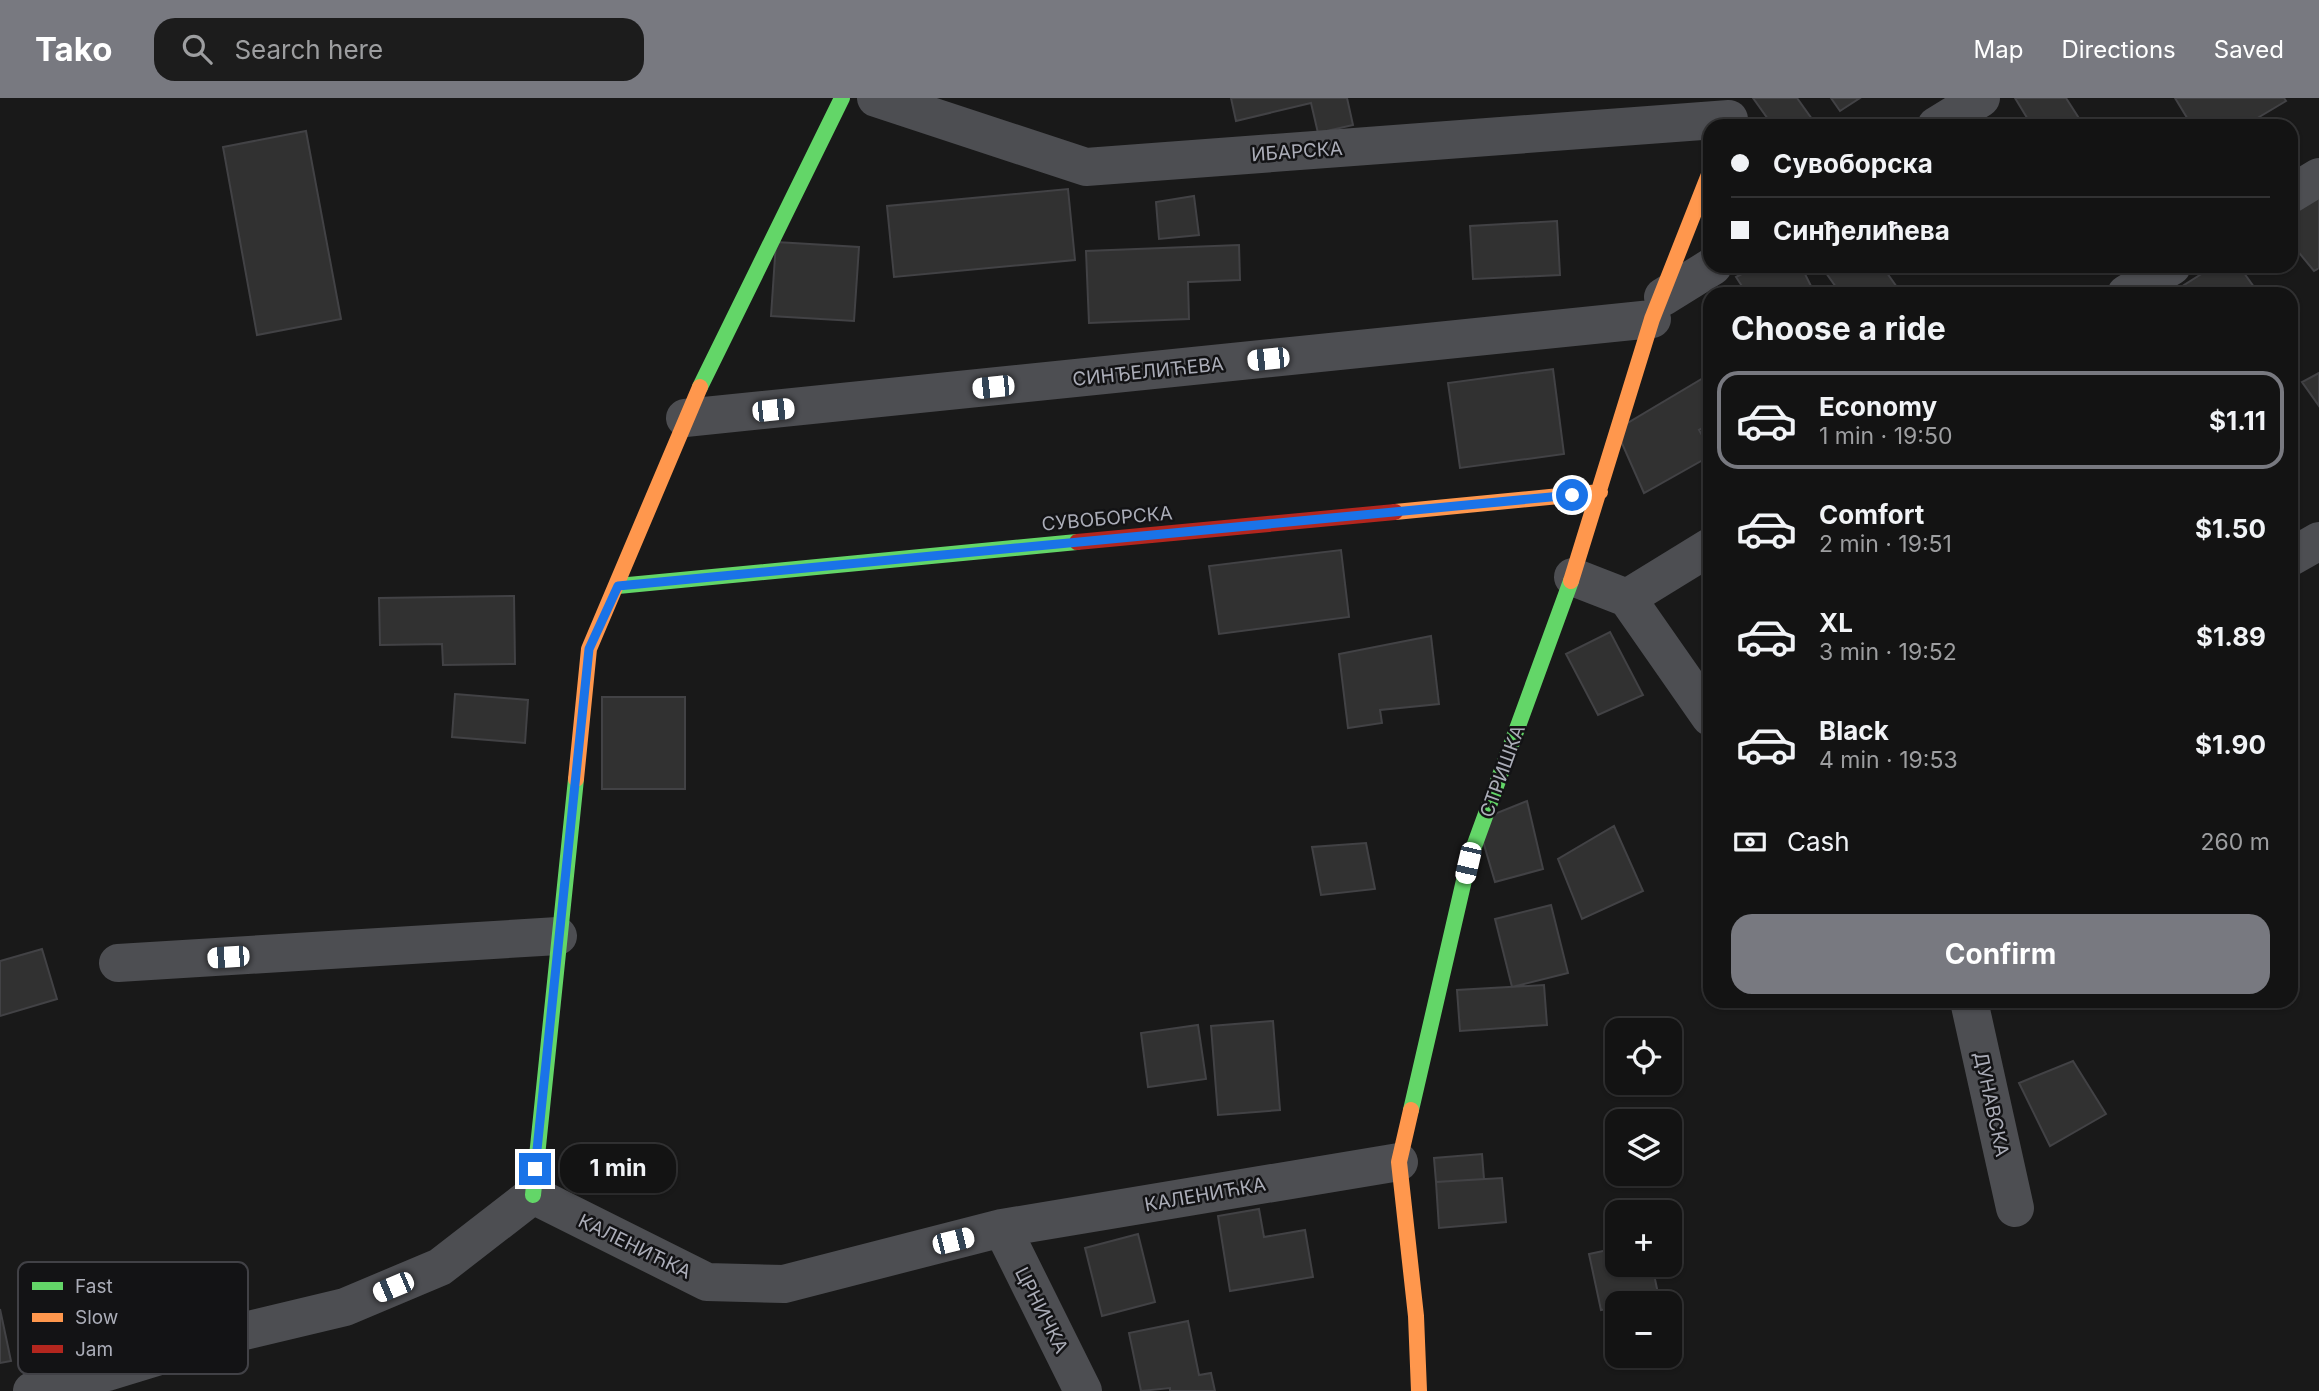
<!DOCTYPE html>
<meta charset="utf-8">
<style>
:root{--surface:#131313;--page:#1c1c1c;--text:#f1f3f6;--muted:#9d9ea0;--line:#323233;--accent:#787980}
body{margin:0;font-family:Inter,sans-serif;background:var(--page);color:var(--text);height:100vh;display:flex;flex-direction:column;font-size:26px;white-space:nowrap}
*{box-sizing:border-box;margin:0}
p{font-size:23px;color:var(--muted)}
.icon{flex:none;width:38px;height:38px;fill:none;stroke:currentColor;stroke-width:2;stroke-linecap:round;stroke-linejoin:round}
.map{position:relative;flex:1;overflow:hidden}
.sheet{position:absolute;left:1703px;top:189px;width:595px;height:721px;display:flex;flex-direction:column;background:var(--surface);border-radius:21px;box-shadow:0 2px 5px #0004,0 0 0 2px var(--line)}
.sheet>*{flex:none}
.banner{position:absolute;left:1703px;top:21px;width:595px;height:154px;border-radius:21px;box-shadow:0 2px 5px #0004,0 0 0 2px var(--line);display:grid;align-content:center;height:154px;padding:0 28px;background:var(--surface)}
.controls{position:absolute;left:1605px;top:920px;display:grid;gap:14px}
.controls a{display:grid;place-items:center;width:77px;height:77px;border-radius:14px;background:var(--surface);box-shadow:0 2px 5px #0004,0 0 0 2px var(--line);font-size:35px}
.end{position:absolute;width:32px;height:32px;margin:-16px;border:9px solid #1a73e8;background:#fff;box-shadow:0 0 0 4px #fff}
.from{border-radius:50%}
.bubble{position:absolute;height:49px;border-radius:21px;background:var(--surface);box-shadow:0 2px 5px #0004,0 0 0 2px var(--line);font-size:23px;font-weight:700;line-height:49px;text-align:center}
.car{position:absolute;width:21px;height:42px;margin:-21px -10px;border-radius:9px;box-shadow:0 0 5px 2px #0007;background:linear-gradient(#fff 24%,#345 0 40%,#fff 0 76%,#345 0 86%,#fff 0)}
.banner b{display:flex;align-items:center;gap:24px;height:66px;font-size:26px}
.banner b+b{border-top:2px solid var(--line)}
.banner i{width:18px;height:18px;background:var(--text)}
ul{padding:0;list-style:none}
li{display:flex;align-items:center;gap:21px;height:98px;margin:0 14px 10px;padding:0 14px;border:4px solid transparent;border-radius:21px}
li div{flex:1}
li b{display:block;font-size:26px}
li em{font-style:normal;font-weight:700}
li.active{border-color:var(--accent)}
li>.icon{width:63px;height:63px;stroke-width:1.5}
h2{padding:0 28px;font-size:32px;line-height:84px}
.pay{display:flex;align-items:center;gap:18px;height:77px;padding:0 28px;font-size:26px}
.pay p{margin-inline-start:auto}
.cta{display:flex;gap:14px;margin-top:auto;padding:14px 28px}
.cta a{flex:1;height:80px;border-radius:21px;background:var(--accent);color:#fff;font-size:28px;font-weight:700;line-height:80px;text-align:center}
header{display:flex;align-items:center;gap:42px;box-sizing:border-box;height:98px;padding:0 35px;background:var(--accent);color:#fff}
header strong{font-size:33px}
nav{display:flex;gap:38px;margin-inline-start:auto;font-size:24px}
.search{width:490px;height:63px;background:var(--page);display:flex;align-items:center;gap:18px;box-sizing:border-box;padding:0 24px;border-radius:21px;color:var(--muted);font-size:26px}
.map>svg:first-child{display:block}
</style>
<header>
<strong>Tako</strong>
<div class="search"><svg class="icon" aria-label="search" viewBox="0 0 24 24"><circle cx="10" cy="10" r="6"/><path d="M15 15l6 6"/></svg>Search here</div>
<nav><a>Map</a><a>Directions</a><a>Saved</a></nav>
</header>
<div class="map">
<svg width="2319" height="1293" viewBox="0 0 2319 1293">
<rect width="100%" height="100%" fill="#191919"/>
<path fill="#313131" stroke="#424245" stroke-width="2" d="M1231,0h116l6,27 -35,8 -7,-30 -75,18z
M1753,0h44l20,28h-44z
M1831,0h29l-20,13z
M2015,0h51l18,28h-52z
M2175,0h109l2,3 -42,25h-52z
M306,33l35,188 -84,16 -34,-188z
M1068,91l7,71 -181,17 -7,-71z
M2319,96v74l-5,3 -23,-28v-29z
M1194,98l5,39 -40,4 -3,-37z
M1557,123l3,54 -87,4 -3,-53z
M776,144l83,5 -5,74 -83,-5z
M1239,147l1,35 -52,2 1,37 -100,4 -3,-72z
M1757,168h44l14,28h-68l-11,-17z
M1821,168h61l17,24 -6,4h-52z
M2214,168h25l20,28h-71l-7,-7z
M1553,271l11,85 -104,14 -12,-85z
M2319,275v33l-17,-24z
M1710,276v50l-11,6 11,19v7l-66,37 -28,-63z
M1341,452l8,67 -130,17 -10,-68z
M514,498l1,68 -72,1 -1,-21 -62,1 -1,-47z
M1610,534l33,63 -45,20 -32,-61z
M1431,538l8,68 -59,6 2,13 -34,5 -9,-74z
M455,596l73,6 -3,43 -73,-6z
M602,599h83v92h-83z
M1527,703l16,68 -48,13 -18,-61z
M1614,728l29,65 -61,28 -24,-60z
M1366,745l9,46 -54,6 -9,-48z
M1551,807l17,68 -56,14 -17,-68z
M42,851l15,50 -57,17v-55z
M1544,887l3,40 -87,6 -3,-41z
M1273,923l7,89 -62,5 -7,-89z
M1198,927l8,54 -58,8 -7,-54z
M2073,963l33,53 -56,32 -31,-63z
M1482,1056l2,25 -48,3 -2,-24z
M1502,1080l4,44 -67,6 -3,-46z
M1259,1111l5,28 41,-7 8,47 -83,14 -12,-75z
M1138,1136l17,68 -53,14 -17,-68z
M1617,1150v17h35l7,33 -42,6v3l-16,3 -12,-56z
M0,1211l11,52 -11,2z
M1188,1223l11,54 12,-2 4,18h-45v-3l-29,3 -12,-58z"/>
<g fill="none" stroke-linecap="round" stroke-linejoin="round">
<path stroke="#4d4e52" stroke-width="38" d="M876,0l210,69 643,-48
M1936,28l45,-28
M2291,96l28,-17
M2126,196l46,-28
M1663,199l50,-31
M685,320l967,-99
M2291,459l28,-16
M1573,479l54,21 83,119
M1627,500l83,-51
M118,865l440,-27
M1969,903l46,207
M1002,1130l81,163
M32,1293l75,-19 121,-37 117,-28 95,-40 93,-72 174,87 77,2 218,-56 397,-66"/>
<path stroke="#63d668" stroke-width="16" d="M700,289l142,-289
M618,488l459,-44
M1411,1012l57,-247 103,-282
M533,1097l43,-416"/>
<path stroke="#ff974d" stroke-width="16" d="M1395,414l205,-20
M1571,483l81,-262 58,-147
M576,681l13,-130 111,-262
M1411,1012l-12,52 17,154 3,75"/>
<path stroke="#b3261e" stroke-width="16" d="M1077,444l318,-30"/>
</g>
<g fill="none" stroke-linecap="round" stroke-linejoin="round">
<path stroke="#1a73e8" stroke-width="9" d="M535,1071l54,-520 29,-63 954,-91"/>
</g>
<g text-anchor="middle" stroke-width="5" stroke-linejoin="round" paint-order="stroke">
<g font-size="19" fill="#abadb8" stroke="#131315">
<text transform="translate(1297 53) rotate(-4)" y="7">ИБАРСКА</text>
<text transform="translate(1148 273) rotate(-6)" y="7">СИНЂЕЛИЋЕВА</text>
<text transform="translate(1107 420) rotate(-5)" y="7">СУВОБОРСКА</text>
<text transform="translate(1502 673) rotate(-70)" y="7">СТРИШКА</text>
<text transform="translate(1992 1006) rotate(78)" y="7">ДУНАВСКА</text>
<text transform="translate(1205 1096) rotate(-10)" y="7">КАЛЕНИЋКА</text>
<text transform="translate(635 1148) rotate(26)" y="7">КАЛЕНИЋКА</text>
<text transform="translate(1042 1212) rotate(63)" y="7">ЦРНИЧКА</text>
</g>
</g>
<rect x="18" y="1164" width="230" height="112" rx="10" fill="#131315" stroke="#414146" stroke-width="2"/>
<rect x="32" y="1184" width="31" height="8" fill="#63d668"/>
<rect x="32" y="1215" width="31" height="9" fill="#ff974d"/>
<rect x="32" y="1247" width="31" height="8" fill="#b3261e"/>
<g font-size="19" fill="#abadb8">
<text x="75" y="1195">Fast</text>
<text x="75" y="1226">Slow</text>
<text x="75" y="1258">Jam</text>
</g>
</svg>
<div class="controls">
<a><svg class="icon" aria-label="locate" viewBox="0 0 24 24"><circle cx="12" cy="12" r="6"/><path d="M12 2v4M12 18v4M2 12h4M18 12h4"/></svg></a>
<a><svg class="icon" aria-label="layers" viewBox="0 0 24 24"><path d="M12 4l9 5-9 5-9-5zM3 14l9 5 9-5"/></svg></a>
<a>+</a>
<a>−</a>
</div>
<i class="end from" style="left:1572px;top:397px"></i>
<i class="end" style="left:535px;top:1071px"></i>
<div class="bubble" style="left:560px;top:1046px;width:116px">1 min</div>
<i class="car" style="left:1268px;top:261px;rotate:264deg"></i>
<i class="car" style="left:993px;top:289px;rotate:264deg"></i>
<i class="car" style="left:773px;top:312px;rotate:84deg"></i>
<i class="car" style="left:1468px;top:765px;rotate:193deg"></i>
<i class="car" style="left:228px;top:859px;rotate:266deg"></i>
<i class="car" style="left:953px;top:1143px;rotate:76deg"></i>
<i class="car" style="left:393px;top:1189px;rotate:247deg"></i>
<div class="banner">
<b><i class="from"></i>Сувоборска</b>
<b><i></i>Синђелићева</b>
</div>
<section class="sheet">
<h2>Choose a ride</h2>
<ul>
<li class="active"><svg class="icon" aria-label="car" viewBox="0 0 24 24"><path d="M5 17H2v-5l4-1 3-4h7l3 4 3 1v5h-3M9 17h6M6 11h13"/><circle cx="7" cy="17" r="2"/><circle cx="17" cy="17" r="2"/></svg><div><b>Economy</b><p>1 min · 19:50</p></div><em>$1.11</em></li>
<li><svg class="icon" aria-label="car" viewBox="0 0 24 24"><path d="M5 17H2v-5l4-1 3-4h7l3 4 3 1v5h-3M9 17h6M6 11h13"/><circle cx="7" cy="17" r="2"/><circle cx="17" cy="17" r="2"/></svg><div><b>Comfort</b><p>2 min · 19:51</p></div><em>$1.50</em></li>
<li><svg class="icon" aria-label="car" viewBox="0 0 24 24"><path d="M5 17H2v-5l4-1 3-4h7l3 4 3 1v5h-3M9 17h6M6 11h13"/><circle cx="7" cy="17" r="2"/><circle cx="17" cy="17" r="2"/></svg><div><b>XL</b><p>3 min · 19:52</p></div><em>$1.89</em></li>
<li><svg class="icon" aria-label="car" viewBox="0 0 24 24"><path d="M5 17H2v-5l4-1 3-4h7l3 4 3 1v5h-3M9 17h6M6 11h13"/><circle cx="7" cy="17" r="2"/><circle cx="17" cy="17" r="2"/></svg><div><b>Black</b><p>4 min · 19:53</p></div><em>$1.90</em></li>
</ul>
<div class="pay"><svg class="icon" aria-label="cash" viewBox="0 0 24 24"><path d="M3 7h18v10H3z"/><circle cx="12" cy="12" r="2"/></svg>Cash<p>260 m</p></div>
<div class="cta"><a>Confirm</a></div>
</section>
</div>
